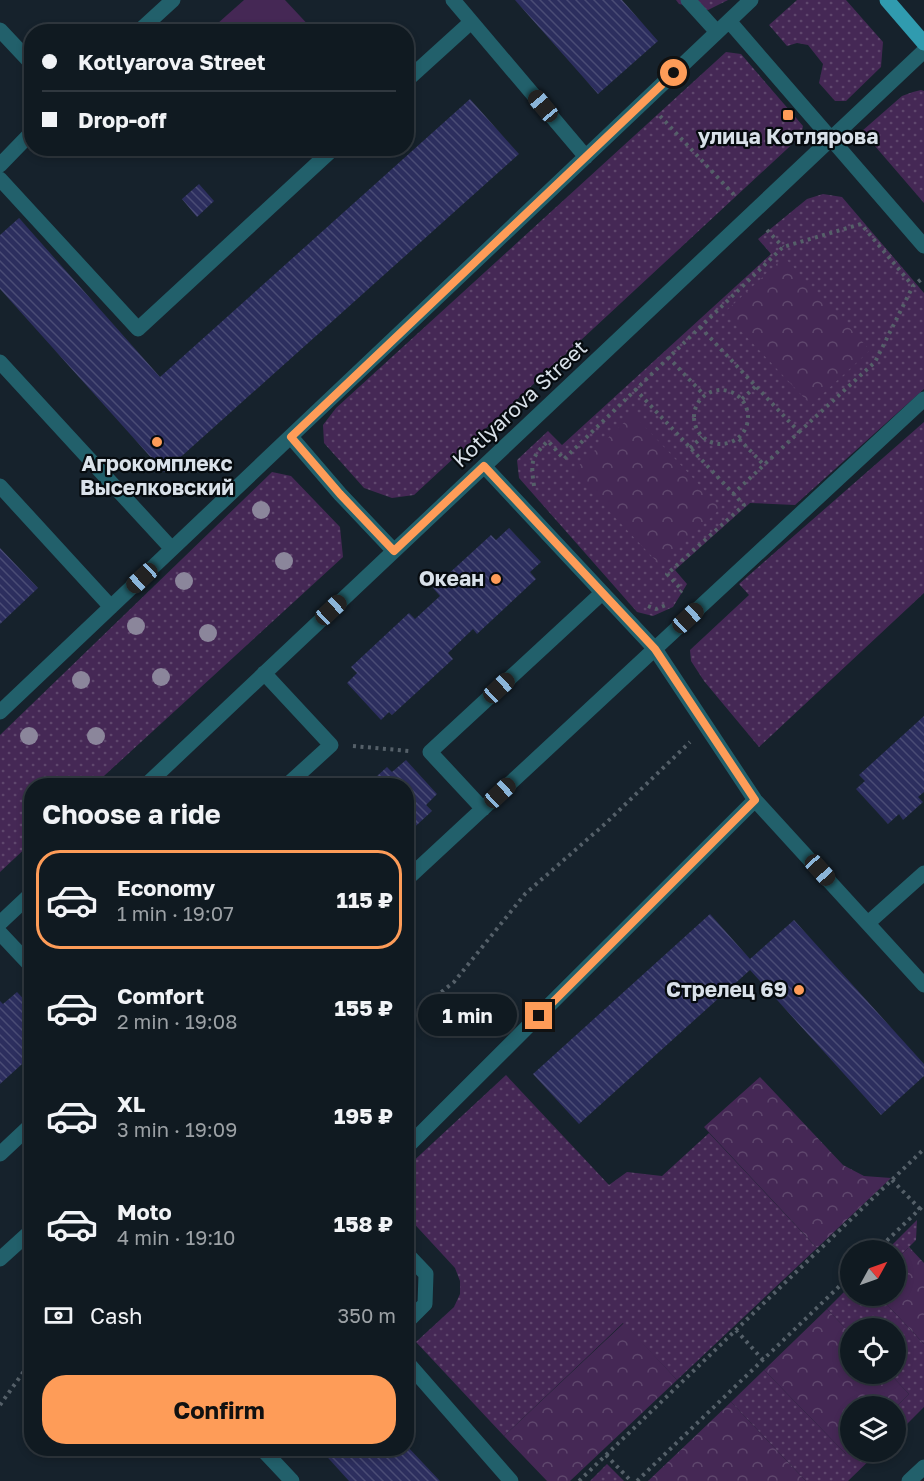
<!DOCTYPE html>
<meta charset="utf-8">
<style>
:root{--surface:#101a21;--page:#19232a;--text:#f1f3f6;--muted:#9ca1a5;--line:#30383f;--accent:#fe9c58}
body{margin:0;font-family:"Golos Text",sans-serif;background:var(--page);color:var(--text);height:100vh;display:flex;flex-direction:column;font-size:22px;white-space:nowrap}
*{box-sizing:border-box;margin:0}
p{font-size:20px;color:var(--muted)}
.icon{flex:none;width:33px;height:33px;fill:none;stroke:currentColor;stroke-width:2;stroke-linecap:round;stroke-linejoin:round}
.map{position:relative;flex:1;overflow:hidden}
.details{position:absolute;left:24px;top:778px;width:390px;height:678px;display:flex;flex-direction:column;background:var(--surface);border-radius:24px;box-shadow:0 3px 9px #0003,0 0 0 2px var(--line)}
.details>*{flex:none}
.banner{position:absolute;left:24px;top:24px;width:390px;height:132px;border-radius:24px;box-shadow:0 3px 9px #0003,0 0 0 2px var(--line);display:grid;align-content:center;height:132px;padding:0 18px;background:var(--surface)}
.needle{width:39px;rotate:50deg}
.tools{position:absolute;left:840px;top:1240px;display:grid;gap:12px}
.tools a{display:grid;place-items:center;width:66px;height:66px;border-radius:50%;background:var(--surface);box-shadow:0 3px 9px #0003,0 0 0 2px var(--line);font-size:30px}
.end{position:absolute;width:27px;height:27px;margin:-14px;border:8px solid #fe9c58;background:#111;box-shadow:0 0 0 3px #111}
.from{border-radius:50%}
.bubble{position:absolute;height:42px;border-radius:21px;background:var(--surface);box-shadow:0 3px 9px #0003,0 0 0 2px var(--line);font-size:20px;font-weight:700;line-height:42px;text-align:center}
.car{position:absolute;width:18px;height:36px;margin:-18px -9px;border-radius:8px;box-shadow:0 0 4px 2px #0007;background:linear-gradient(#222 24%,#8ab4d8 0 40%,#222 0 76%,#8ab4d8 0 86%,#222 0)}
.banner b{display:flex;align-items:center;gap:21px;height:57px;font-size:22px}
.banner b+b{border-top:2px solid var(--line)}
.banner i{width:15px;height:15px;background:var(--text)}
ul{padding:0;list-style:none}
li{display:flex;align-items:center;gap:18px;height:99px;margin:0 12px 9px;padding:0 6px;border:3px solid transparent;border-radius:24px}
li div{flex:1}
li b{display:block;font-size:22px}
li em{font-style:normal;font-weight:700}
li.current{border-color:var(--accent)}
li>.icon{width:54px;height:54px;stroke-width:1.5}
h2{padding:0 18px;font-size:27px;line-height:72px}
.pay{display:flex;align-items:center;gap:15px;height:66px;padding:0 18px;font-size:22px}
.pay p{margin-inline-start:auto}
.primary-button{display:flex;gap:12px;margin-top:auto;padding:12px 18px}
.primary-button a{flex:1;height:69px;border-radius:24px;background:var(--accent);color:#111;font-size:24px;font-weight:700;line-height:69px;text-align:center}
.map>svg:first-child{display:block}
</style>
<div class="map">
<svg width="924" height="1481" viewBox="0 0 924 1481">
<defs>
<pattern id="grass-dots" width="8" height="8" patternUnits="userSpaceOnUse" patternTransform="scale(1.5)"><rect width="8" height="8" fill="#452855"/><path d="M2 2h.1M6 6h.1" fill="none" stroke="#5f476d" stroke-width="1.8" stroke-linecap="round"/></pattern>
<pattern id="park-crowns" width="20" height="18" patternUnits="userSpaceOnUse" patternTransform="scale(1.5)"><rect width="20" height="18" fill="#452855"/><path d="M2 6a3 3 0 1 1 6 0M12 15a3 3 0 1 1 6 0" fill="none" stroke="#5f476d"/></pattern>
<pattern id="building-back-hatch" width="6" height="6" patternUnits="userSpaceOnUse" patternTransform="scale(1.5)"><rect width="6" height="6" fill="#2c2e5e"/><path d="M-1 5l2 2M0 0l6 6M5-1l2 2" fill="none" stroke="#4a4c75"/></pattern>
</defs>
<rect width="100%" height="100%" fill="#16222c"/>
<path fill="url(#grass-dots)" d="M676,0h52l-20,10 -29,-6z
M797,0h49l37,42 -2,25 -35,34h-11l-16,-18 4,-19 -15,-19 -11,-2 -10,3 -18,-21z
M726,52l15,2 62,72 -2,10 -387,359 -22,3 -28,-10 -40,-45 -1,-18 13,-17z
M921,90l3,1v112l-62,-72 40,-35 11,-4z
M823,194l19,3 82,96v96l-129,116 -45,-2 -75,67 12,14 -14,23 -20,9 -16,-4 -118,-134 -2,-18 31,-29 14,14 209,-191 -13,-15 49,-40z
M924,422v171l-165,154 -55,-66 -13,-20 -1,-11 59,-55 -10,-11z
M272,472l19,4 49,51 3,30 -250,229h-61l-1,57 -31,29v-137z
M506,1075l103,110 18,-13 35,4 47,-43 108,115 -140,132 -54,-57 -119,113 -88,-94 38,-35 6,-13v-13l-5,-13 -48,-52v-49z
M917,1220l-1,20 -20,20v-9h-10z
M850,1286v10h29l45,48v63l-28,28v-28l13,-13 -19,-20h6v-45h-46v4l-23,-24z
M764,1370l82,84 4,-3 28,1 -30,29h-42l-75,-79z
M607,1464l17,17h-34z"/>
<path fill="url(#park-crowns)" d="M784,257l86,93 -59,55 -87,-92z
M633,414l88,94 -61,57 -88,-93z
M760,1077l83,88 21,11 27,2 -74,70 -113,-121z
M909,1247l15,16v81l-45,-48h17v-36z
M827,1309l23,24v41h40l19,20 -13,13h-46v44l-3,4 -83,-85z
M624,1323l53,57 -107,101h-23l-43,-45z
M731,1402l75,79h-158z"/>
<path fill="#452855" d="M244,0h41l29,31h-105z"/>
<path fill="url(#building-back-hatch)" d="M515,0h107l36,41 -60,53z
M470,99l49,55 -355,318 -164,-183v-54l19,-17 141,159z
M199,184l15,17 -17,16 -15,-18z
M509,528l32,34 -11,10 6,7 -59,55 -4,-5 -25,24 5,6 -61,56 -3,-3 -8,8 -34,-37 10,-10 -6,-6 58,-54 6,6 25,-23 -7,-8 58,-53 5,5z
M0,548l38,40 -38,36z
M924,716v76l-6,5 5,5 -20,18 -4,-6 -11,10 -32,-35 9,-8 -6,-6z
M406,760l31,34 -11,11 6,6 -26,24v-49h-40l21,-19 5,5z
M710,914l40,45 44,-39 130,144v12l-43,39 -131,-145 -171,154 -46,-50z
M17,992l15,16v47l-32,29v-83l3,3z
M406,1445l34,36h-91l-29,-32h86z"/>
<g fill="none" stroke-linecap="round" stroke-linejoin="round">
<path stroke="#556069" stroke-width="4" stroke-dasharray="3 4.5" stroke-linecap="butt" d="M660,116l77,82
M767,230l16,17
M700,327l99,105 -66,62
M668,357l36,38
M635,389l109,116 -77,69 15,16 -2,2
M694 417a27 27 0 1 1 54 0a27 27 0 1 1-54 0Z
M742,399l14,-13
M799,432l76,-70 38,-76 11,-9
M739,439l25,26
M690,448l12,-11
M534,486c-3,-23 -4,-28 14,-45l16,18 219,-212 78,-23 52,62
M648,606l8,3 10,-4
M353,746l56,5
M406,1020l48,-38 71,-88 81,-71 84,-81
M892,1180l28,29
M876,1251l48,-46
M736,1330l27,30
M0,1405l32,-45
M606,1455l25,26
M579,1481l345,-332
M637,1481l213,-205"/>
<path stroke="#22606b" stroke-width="15" d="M453,0l133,157
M688,0l29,32
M729,21l195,225
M0,30l32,34
M138,32l35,-32
M406,81l65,-59
M0,165l32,-33
M0,179l138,150 196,-181
M0,362l172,187
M291,437l49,57 54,57
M484,466l171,183 100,151 169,185
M0,486l111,121
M264,673l67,72 -45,41
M0,712l751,-712
M145,786l779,-735
M483,809l-53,-57 172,-159
M406,880l518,-481
M0,923l32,-30
M868,923l56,-50
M0,933l32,34
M406,1148l349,-348
M0,1154l32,-30
M406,1253l20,21 -1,30 -19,19
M0,1259l32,-29
M406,1361l105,120
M262,1449l30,32
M909,1481l15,-14"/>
<path stroke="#309baf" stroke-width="15" d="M887,0l37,43"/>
</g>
<g fill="#8b869b">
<circle cx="261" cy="510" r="9"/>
<circle cx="284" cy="561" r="9"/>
<circle cx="184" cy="581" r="9"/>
<circle cx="136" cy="626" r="9"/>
<circle cx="208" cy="633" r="9"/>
<circle cx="161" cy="677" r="9"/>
<circle cx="81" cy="680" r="9"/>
<circle cx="29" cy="736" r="9"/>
<circle cx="96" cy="736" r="9"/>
</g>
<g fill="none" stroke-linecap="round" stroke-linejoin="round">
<path stroke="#fe9c58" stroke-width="8" d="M539,1016l216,-216 -100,-151 -171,-183 -90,85 -54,-57 -49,-57 383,-364"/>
</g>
<g fill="#fe9c58" stroke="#060b0f" stroke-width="2">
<rect x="782" y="109" width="12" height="12" rx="3"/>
<circle cx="157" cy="442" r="6"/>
<circle cx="496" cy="579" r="6"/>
<circle cx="799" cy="990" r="6"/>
</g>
<g text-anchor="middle" stroke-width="4.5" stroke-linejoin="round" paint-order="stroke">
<g font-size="21" font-weight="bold" fill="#d9e1e9" stroke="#060b0f">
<text x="788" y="144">улица Котлярова</text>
<text x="157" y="471">Агрокомплекс<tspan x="157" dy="24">Выселковский</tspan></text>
<text x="484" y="586" text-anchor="end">Океан</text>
<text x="787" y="997" text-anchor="end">Стрелец 69</text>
</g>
<g font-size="21" fill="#d9e1e9" stroke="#060b0f">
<text transform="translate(520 404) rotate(-43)" y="7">Kotlyarova Street</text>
</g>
</g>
</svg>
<div class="tools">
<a><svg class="needle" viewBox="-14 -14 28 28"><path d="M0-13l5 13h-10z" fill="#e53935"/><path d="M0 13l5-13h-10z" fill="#9ca1a5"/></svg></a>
<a><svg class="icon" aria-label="locate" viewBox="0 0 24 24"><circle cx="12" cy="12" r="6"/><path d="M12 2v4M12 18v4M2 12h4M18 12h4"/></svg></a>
<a><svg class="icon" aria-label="layers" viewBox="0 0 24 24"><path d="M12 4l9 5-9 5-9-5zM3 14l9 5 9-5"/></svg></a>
</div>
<i class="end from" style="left:674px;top:73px"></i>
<i class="end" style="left:539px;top:1016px"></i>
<div class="bubble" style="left:418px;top:994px;width:99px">1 min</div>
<i class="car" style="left:543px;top:106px;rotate:320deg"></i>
<i class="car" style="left:142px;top:578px;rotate:227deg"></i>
<i class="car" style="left:331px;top:610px;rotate:47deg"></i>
<i class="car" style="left:688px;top:618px;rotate:47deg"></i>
<i class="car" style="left:499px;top:688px;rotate:47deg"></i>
<i class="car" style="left:500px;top:793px;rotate:47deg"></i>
<i class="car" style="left:820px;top:870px;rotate:138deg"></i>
<div class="banner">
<b><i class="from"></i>Kotlyarova Street</b>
<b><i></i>Drop-off</b>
</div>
<section class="details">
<h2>Choose a ride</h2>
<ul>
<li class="current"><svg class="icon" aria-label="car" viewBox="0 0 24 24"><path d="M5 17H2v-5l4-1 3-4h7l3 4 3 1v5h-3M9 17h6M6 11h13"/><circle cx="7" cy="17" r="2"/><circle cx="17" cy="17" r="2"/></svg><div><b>Economy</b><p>1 min · 19:07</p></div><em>115 ₽</em></li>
<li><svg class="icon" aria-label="car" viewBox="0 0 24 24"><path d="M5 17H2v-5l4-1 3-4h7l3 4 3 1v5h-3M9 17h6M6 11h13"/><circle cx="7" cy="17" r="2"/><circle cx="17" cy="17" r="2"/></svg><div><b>Comfort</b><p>2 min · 19:08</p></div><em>155 ₽</em></li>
<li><svg class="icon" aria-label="car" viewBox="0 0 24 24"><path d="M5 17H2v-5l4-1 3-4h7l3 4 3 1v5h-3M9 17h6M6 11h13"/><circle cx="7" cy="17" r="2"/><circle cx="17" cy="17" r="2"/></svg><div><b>XL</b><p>3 min · 19:09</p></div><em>195 ₽</em></li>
<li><svg class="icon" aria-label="car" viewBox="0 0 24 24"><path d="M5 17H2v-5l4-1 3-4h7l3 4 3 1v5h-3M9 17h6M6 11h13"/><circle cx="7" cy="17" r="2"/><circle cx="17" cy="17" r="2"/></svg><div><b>Moto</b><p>4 min · 19:10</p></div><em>158 ₽</em></li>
</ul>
<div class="pay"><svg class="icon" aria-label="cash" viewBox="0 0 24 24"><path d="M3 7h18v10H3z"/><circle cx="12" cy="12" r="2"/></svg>Cash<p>350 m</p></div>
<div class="primary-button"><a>Confirm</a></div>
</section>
</div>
